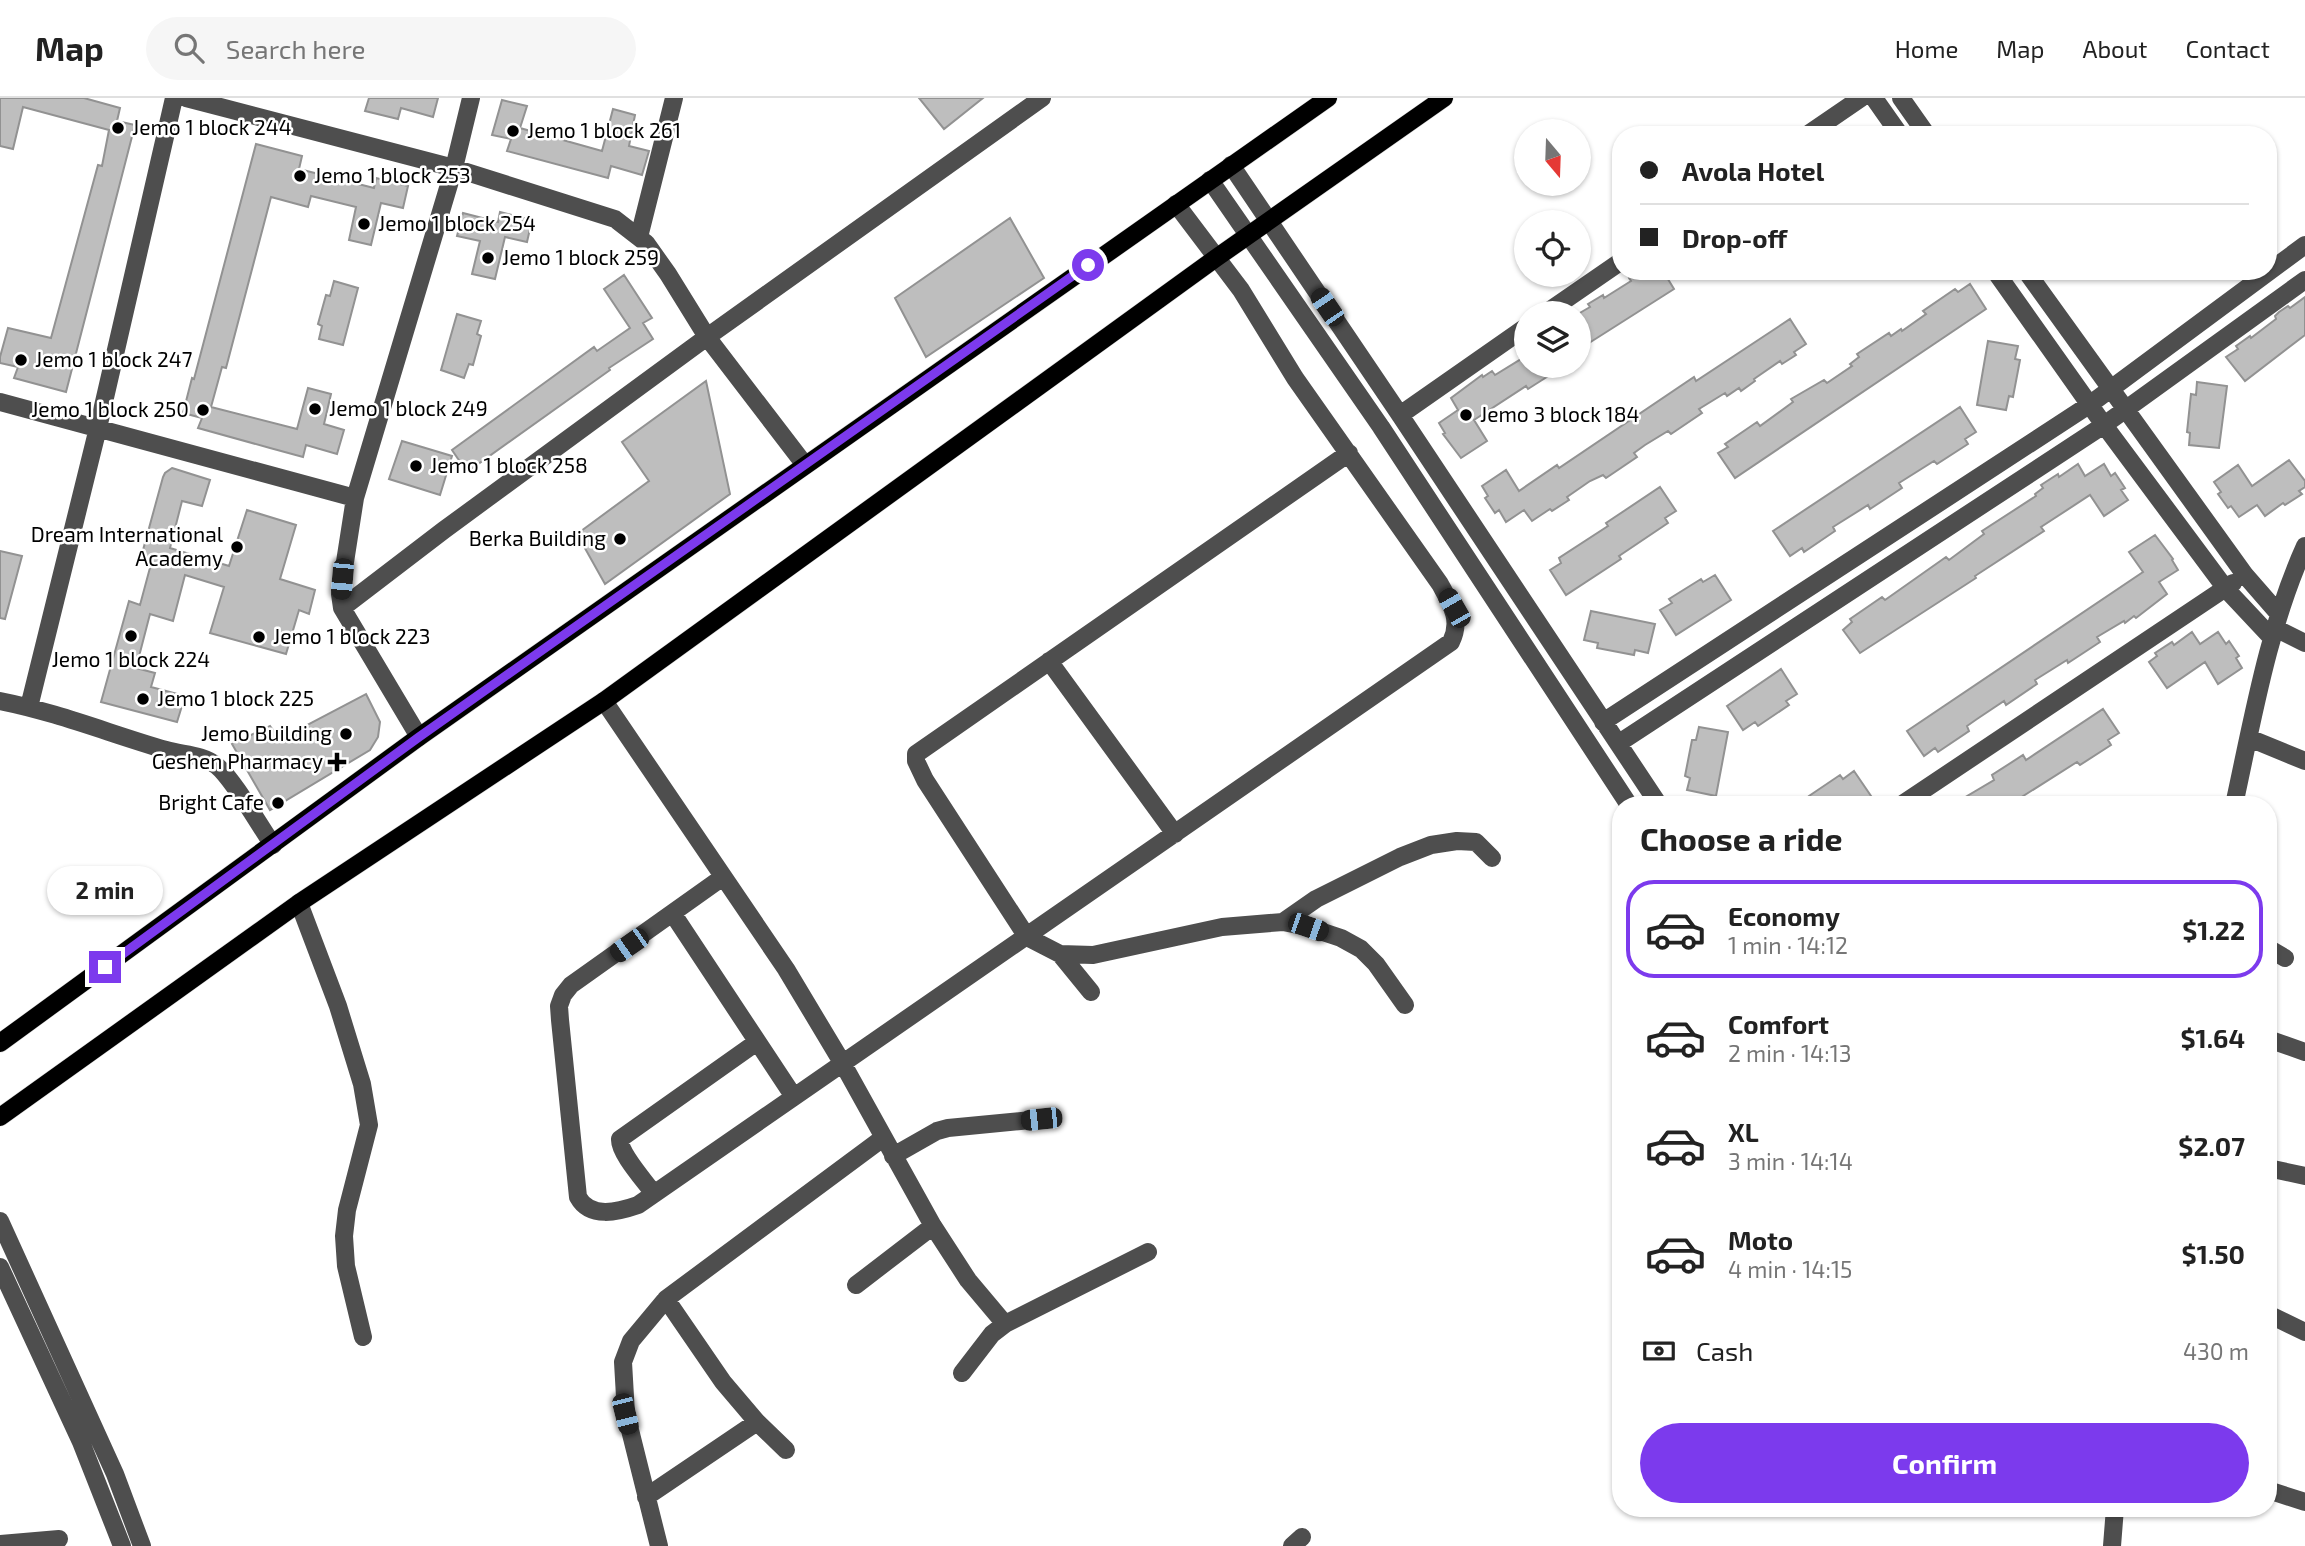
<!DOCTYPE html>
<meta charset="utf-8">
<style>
:root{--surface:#fff;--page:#f6f6f6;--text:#222;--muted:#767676;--line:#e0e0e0;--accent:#7c3aed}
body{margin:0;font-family:"Exo 2",sans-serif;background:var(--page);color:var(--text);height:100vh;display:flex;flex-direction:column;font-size:26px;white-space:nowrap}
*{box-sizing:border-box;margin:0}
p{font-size:23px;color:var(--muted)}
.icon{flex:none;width:38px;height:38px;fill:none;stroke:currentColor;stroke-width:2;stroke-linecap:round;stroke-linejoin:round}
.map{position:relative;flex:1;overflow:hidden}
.drawer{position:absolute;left:1612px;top:698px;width:665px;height:721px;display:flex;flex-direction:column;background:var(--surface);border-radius:28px;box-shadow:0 2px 5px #0004}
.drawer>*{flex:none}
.guide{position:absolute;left:1612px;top:28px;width:665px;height:154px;border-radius:28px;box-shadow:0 2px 5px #0004;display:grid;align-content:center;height:154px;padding:0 28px;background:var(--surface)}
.needle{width:46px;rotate:161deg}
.tools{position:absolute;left:1514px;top:21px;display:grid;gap:14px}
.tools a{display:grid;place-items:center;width:77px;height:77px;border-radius:50%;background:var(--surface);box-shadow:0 2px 5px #0004;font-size:35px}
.end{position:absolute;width:32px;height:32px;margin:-16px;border:9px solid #7c3aed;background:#fff;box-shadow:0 0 0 4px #fff}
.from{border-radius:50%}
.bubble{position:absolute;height:49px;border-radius:24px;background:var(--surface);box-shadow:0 2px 5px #0004;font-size:23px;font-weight:700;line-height:49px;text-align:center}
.car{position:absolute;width:21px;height:42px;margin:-21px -10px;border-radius:9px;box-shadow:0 0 5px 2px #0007;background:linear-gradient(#222 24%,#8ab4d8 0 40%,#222 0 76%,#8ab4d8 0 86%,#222 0)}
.guide b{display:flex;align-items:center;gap:24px;height:66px;font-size:26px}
.guide b+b{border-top:2px solid var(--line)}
.guide i{width:18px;height:18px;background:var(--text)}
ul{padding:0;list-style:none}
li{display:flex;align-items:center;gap:21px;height:98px;margin:0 14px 10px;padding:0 14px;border:4px solid transparent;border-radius:28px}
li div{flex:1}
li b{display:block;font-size:26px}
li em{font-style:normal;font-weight:700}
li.active{border-color:var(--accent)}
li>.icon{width:63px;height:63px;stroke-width:1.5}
h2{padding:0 28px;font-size:32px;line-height:84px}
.pay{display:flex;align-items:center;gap:18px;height:77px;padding:0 28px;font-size:26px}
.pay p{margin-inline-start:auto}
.action{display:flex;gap:14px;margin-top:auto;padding:14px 28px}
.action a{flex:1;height:80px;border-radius:42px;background:var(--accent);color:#fff;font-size:28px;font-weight:700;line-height:80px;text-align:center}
header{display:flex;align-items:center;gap:42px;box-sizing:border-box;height:98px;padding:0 35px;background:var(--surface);border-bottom:2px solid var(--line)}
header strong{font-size:33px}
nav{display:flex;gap:38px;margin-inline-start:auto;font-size:24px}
.search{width:490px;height:63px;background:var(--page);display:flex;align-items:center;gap:18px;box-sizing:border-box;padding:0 24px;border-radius:38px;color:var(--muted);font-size:26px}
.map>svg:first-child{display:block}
</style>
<header>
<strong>Map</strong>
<div class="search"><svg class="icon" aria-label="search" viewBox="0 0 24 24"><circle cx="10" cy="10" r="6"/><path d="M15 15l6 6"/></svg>Search here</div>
<nav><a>Home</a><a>Map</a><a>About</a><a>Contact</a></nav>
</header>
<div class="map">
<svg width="2305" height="1448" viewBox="0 0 2305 1448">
<rect width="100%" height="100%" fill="#fff"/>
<path fill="#bebebe" stroke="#929292" stroke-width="2" d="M0,0h84l36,10 -3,13 18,4 -69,267 -52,-14 4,-11 -18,-4v-6l8,-29 43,10 47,-173 4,1 7,-36 -86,-23 -10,42 -13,-3z
M369,0h69l-5,19 -32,-9 -3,11 -33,-8z
M919,0h64l-39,31z
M502,2l25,6 -7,22 82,23 11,-42 22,6 -6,31 20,5 -7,24 -31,-9 -3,12 -101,-27 4,-12 -19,-4z
M256,46l46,12 -3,13 75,19 2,-10 32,8 -5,22 -22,-5 -10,42 -22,-5 7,-33 -45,-11 -3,11 -37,-10 -45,171 -4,-1 -11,40 86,22 11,-41 23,6 -7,30 20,6 -7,24 -31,-9 -3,12 -33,-9 -72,-20 4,-10 -19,-5 9,-35 2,1z
M500,114l32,8 -5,22 -22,-5 -10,42 -23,-5 8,-33 -23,-5 6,-23 35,9z
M1010,120l34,60 -118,79 -31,-59z
M1639,173h24l11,18 -96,61v-36l12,-7 -2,-3 15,-9 1,3 27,-17 -2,-3z
M624,177l28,43 -9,5 10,16 -44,29 1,2 -143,102 -15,-22 142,-103 3,4 33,-23 -26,-39z
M334,183l24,7 -15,57 -24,-6 3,-13 -4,-2 8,-29 4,1z
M1970,186l16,25 -251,169 -17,-25 10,-6 -3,-3 32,-22 3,4 33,-24 -2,-3 33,-19 3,3 25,-17 -2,-2 9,-7 -2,-3 32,-21 2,3 10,-7 1,2 24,-17 -3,-3 32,-22 3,3z
M2305,199v38l-60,46 -19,-24 12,-8 -2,-3 14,-10 1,2 25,-19 -1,-3 4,-4 9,-6 2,2z
M457,216l24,7 -4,13 4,2 -8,29 -4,-1 -5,14 -23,-8z
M1790,221l16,25 -12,8 2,3 -14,9 -2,-3 -26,18 1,2 -14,10 -2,-3 -12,8 -2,-3 -26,16 3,4 -31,21 -3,-3 -23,14 -11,8 3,4 -31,21 -3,-3 -13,6 -23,16 2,3 -17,11 -2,-2 -18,12 -8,-11 -18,12 -7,-12 -4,3 -10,-15 3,-2 -6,-10 24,-16 13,21 38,-26 2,3 135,-91 2,4z
M1988,243l30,5 -3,13 5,1 -7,37 -4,-1 -3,14 -29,-5z
M1526,258v10h38l-36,23 -2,-3 -52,34 13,21 -26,17 -18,-24 2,-1 -6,-10 19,-13 -7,-12 31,-23 1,2 9,-6 3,4z
M706,283l24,113 -125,90 -28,-50 72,-53 -27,-39z
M2197,284l30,4 -8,62 -30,-3 1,-12 -3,-1 4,-38 5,1z
M1960,309l16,25 -11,7 3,5 -31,20 -3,-3 -35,22 3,5 -32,21 -2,-4 -35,22 2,4 -31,21 -2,-4 -12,8 -17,-25z
M402,343l50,15 -12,39 -51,-16z
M2289,362l16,21v6l-6,4 3,3 -17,11 -2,-2 -18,13 -8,-11 -18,12 -8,-11 -3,2 -10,-14 3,-2 -7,-10 24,-17 14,21z
M2078,366l7,12 19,-12 7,12 4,-3 10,15 -4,2 7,10 -24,16 -14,-21 -49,32 3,4 -69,45 1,2 -116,75 -17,-23 9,-8 -2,-3 32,-22 3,3 61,-43 3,3 35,-26 -2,-3 54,-35 -1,-2 8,-6 -2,-3 17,-11 1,3z
M172,370l38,12 -8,26 -20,-5 -12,47 59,18 18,-56 49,15 -16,54 35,11 -6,24 -10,-4 -13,44 -76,-21 14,-46 -39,-12 -12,46 -23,-7 -14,54 19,5 -4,14 34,9 -8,26 -76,-20 28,-101 11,4 11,-41 -11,-3 23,-84 2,-4z
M1660,389l16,24 -11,7 3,5 -49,33 2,3 -55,36 -16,-25 11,-7 -2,-5 49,-32 -2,-3z
M2155,437l18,24 -1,1 6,10 -19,12 8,12 -31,24 -2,-2 -9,7 -1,-2 -27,16 3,5 -32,21 -1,-3 -32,20 2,4 -31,21 -2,-4 -27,18 -10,7 2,5 -31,21 -3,-4 -11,8 -17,-25 236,-159 -14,-20z
M0,453l22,5 -17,63 -5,-1z
M1715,477l16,25 -55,35 -16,-25 12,-7 -3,-4 32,-20 2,3z
M1591,513l64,13 -7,29 -13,-3 -1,5 -37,-7 1,-5 -14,-3z
M2192,534l8,12 18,-12 8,12 3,-3 10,15 -3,2 6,10 -24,16 -13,-22 -38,26 -18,-26 8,-6 -2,-3 17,-11 2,3z
M1781,571l16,25 -11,7 3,4 -31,21 -3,-4 -12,8 -16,-24z
M366,596l14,28 -2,15 -8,13 -100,60 -38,-66 38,-18 11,15 28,-13 -2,-3z
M2103,611l16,24 -11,7 3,5 -31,20 -3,-3 -68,43h-57l42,-25 -2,-5 31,-20 3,5z
M1699,629l29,5 -12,64 -29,-6 3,-12 -5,-2 7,-36h4z
M1854,673l17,25 -14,9h-42l-6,-9 31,-21 3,4z"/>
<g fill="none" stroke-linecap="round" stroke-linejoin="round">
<defs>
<path id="major" d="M0,945l419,-306 909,-639
M0,1019l299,-214 305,-202 612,-443 228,-160"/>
</defs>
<use href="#major" stroke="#dbdbdb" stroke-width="19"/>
<path stroke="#4e4e4e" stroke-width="18" d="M186,0l268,70 161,51 31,24 22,31 39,63 335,-239
M1874,0l26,37
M1901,0l26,37
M1807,37l54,-37
M1231,67l169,250 259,390
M1210,82l171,247 248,378
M639,139l35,-139
M1995,173l109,154 122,164 46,49
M2026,173l219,304 34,39
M1546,215l74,-51
M0,304l355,96
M1400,317l126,-88
M342,510l102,-78 263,-193 98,128
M2275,530l30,15
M1049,563l126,173
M0,603c56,11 111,33 166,49 16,5 37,4 51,16 17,14 42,59 56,79
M604,603l182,268 57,95 90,162 35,54 37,44
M29,609l69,-279 76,-330
M1603,624l486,-317 216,-160
M419,639l-77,-129 -2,-14 15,-96 99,-330 17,-70
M2249,640l56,23
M1619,645l485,-318 201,-145
M1901,707l332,-222
M2234,707c19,-87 34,-177 71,-259
M723,779l-152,108 -8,10 -4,11 1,14 18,177c12,22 40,15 60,8l813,-563c11,-22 0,-38 -11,-58l-145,-206 -54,-88 -65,-86
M299,805l39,103 24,78 7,41 -22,85 -3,26 2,30 17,71
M673,816l121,183
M1283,824l33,-23 84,-42 31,-12 26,-4 19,1 16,16
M2268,850l17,10
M1060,856l33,1 129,-28 61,-5 25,5 33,11 20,11 15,15 29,41
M1091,894l-31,-38 -33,-17 -102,-157 -9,-19v-7l433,-301
M2268,941l37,13
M893,1058l44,-25 11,-3 93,-9
M2268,1070l37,8
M654,1096c-9,-13 -35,-41 -34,-55l137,-97
M0,1123l115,253 27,72
M0,1169l81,175 41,104
M856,1187l77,-59
M666,1201l57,83 34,40 29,28
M2268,1216l37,18
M962,1275l30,-39 13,-10 143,-72
M2268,1392l37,12
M646,1399l111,-75
M0,1446l59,-5
M659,1448l-33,-132 -3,-52 8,-21 35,-42 217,-161
M1292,1448l10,-9
M2112,1448l3,-38"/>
<use href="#major" stroke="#000" stroke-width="18"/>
</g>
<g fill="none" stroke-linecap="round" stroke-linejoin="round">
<path stroke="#7c3aed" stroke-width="9" d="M105,869l314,-230 669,-472"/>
</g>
<g fill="#000" stroke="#fff" stroke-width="2.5">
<circle cx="118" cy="30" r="7"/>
<circle cx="513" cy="33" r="7"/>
<circle cx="300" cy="78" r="7"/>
<circle cx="364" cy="126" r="7"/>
<circle cx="488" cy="160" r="7"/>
<circle cx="21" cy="262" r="7"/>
<circle cx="315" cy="311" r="7"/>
<circle cx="203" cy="312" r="7"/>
<circle cx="1466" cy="317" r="7"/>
<circle cx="416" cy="368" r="7"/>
<circle cx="620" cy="441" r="7"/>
<circle cx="237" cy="449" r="7"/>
<circle cx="131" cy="538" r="7"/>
<circle cx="259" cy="539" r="7"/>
<circle cx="143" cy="601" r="7"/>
<circle cx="346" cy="636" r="7"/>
<path d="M333.5 653.5h7v7h7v7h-7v7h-7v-7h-7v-7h7z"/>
<circle cx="278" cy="705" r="7"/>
</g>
<g text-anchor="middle" stroke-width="5" stroke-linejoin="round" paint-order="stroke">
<g font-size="21" fill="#000" stroke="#fff" text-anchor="start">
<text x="132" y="37">Jemo 1 block 244</text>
<text x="527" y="40">Jemo 1 block 261</text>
<text x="314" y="85">Jemo 1 block 253</text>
<text x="378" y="133">Jemo 1 block 254</text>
<text x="502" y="167">Jemo 1 block 259</text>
<text x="35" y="269">Jemo 1 block 247</text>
<text x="329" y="318">Jemo 1 block 249</text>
<text x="189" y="319" text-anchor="end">Jemo 1 block 250</text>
<text x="1480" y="324">Jemo 3 block 184</text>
<text x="430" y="375">Jemo 1 block 258</text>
<text x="223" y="444" text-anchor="end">Dream International<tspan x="223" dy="24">Academy</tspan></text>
<text x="606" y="448" text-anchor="end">Berka Building</text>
<text x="273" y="546">Jemo 1 block 223</text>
<text x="131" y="569" text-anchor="middle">Jemo 1 block 224</text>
<text x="157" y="608">Jemo 1 block 225</text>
<text x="332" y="643" text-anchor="end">Jemo Building</text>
<text x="323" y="671" text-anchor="end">Geshen Pharmacy</text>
<text x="264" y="712" text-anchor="end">Bright Cafe</text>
</g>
</g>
</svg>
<div class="tools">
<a><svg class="needle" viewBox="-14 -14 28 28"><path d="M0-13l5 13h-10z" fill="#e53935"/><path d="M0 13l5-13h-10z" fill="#767676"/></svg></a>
<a><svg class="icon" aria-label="locate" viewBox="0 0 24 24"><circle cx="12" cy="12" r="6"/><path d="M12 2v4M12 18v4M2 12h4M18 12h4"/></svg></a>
<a><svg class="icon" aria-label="layers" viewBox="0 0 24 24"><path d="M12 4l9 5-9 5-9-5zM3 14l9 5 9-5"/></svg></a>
</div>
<i class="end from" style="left:1088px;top:167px"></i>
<i class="end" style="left:105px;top:869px"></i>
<div class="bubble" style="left:47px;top:768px;width:116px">2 min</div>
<i class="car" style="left:1327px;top:209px;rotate:326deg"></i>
<i class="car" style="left:342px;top:481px;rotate:185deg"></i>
<i class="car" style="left:1454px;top:510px;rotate:330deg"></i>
<i class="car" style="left:1308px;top:829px;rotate:109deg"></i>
<i class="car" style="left:629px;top:847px;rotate:235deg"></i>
<i class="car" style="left:1041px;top:1021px;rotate:264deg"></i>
<i class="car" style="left:625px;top:1316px;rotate:166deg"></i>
<div class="guide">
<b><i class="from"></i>Avola Hotel</b>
<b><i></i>Drop-off</b>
</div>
<section class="drawer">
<h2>Choose a ride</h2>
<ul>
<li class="active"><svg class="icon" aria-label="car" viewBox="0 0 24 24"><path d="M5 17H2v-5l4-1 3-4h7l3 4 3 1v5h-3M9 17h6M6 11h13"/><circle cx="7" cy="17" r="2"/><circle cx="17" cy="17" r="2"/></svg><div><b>Economy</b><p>1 min · 14:12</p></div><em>$1.22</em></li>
<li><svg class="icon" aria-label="car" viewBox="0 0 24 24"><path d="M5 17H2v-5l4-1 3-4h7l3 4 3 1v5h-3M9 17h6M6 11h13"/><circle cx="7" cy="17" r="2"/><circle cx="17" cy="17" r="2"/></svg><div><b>Comfort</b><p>2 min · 14:13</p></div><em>$1.64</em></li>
<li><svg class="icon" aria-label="car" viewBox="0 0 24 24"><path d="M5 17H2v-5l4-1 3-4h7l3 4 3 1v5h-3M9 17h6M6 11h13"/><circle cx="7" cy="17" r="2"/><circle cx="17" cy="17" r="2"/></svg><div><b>XL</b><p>3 min · 14:14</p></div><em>$2.07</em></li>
<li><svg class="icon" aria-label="car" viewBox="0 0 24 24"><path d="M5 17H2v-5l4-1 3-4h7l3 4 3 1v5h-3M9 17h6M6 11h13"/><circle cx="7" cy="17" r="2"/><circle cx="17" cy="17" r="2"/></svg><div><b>Moto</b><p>4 min · 14:15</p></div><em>$1.50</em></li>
</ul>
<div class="pay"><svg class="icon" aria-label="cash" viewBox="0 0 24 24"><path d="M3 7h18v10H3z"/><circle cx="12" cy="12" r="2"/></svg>Cash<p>430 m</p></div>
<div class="action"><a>Confirm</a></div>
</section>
</div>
